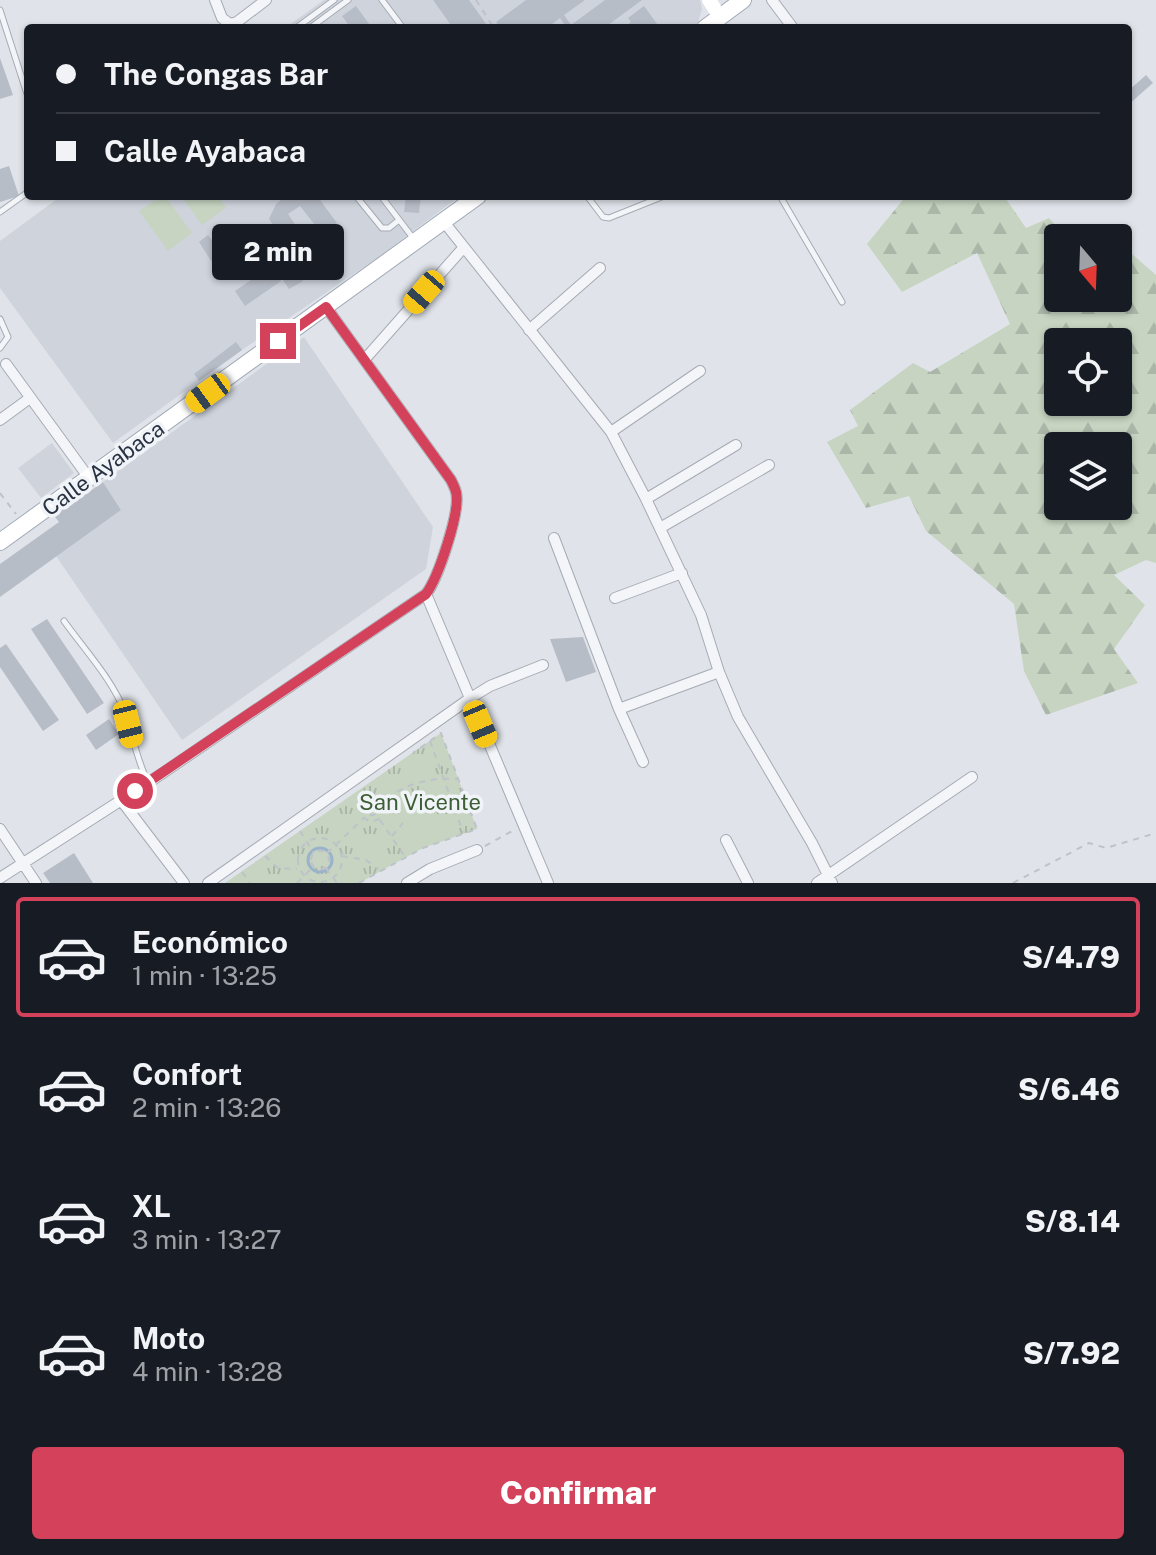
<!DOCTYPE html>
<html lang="es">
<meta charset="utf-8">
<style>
:root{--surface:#171b24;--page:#20242c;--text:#f1f3f6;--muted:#9ea1a6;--line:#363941;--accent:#d3415a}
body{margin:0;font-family:"Public Sans",sans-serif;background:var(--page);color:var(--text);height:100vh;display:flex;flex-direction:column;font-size:30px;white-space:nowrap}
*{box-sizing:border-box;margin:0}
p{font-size:26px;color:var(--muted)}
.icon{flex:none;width:44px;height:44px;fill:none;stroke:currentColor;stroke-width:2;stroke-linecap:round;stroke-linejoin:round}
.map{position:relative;height:883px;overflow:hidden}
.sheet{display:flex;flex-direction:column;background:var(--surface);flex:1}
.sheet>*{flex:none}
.top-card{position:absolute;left:24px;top:24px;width:1108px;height:176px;border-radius:8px;box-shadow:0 2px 6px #0004;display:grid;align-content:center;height:176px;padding:0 32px;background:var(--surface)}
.needle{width:52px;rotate:161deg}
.controls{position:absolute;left:1044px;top:224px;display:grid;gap:16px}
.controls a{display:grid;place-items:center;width:88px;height:88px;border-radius:8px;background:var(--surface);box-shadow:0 2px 6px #0004;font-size:40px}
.end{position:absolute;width:36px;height:36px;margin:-18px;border:10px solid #d3415a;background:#fff;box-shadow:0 0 0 4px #fff}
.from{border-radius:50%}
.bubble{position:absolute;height:56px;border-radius:8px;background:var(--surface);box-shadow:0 2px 6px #0004;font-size:26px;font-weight:800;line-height:56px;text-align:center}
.car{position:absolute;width:24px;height:48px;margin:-24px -12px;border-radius:10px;box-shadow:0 0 6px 2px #0007;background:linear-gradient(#f5c518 24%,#345 0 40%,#f5c518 0 76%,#345 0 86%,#f5c518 0)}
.top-card b{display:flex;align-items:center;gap:28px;height:76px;font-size:30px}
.top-card b+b{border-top:2px solid var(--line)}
.top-card i{width:20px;height:20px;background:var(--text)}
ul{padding:14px 0 0;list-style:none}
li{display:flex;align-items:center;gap:24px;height:120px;margin:0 16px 12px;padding:0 16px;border:4px solid transparent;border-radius:8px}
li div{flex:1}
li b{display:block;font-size:30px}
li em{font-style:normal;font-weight:800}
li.selected{border-color:var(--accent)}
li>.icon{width:72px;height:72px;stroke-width:1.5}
.button{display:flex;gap:16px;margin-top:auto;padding:16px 32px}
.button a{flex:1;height:92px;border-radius:8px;background:var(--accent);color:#fff;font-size:32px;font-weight:800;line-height:92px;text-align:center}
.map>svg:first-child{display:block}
</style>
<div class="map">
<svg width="1156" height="883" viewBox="0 0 1156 883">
<defs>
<pattern id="grass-tufts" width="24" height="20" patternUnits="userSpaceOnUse" patternTransform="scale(2)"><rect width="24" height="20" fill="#c6d4c1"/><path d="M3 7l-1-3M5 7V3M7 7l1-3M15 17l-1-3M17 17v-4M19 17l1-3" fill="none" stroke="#aab6a7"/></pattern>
<pattern id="forest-firs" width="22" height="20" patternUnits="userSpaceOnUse" patternTransform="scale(2)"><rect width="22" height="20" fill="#c6d4c1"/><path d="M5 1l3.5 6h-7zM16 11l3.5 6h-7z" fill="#aab6a7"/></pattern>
</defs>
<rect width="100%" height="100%" fill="#e0e4ea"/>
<path fill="#ced3dc" d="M324,0h376l2,9 -4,13 -5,6h-408z
M61,196h399l-80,60 -138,94 -129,93 -113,-155v-47z
M304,337l129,190 -7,42 -244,171 -126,-184 65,-46 -18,-28z
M52,443l22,30 -33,25 -23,-30z"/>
<path fill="url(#grass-tufts)" d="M441,733l36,96 -54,19 -64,35h-134z"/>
<path fill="url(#forest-firs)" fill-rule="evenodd" d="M906,196h98l22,32 23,-10 18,20h-9v60h60v-56l38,33v288l-10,-3 -32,15 31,30 -31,44 24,34 -92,32 -22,-44 -10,-67 -88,-73 -17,-35 -43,12 -39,-66 31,-16 -8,-16 63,-47 17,9 80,-48 -33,-71 -75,39 -35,-48zM1058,342h60v60h-60zM1058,446h60v60h-60z"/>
<path fill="#c6d4c1" d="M161,196h4l27,37 -24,18 -29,-40z
M181,196h37l8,12 -24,17z
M426,787l19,47 -32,13 -19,-48z"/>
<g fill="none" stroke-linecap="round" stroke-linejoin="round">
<path stroke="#9ab3cb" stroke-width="3" d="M308 860a12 12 0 1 1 24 0a12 12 0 1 1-24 0Z"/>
</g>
<path fill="#b7bdc7" d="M433,0h36l20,28h-36z
M526,0h59l-21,15 7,10 34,-25h37l-38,28h-37l-7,-10 -13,10h-46l-5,-6z
M356,6l16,22h-21l-9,-12z
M644,6l16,22h-36l7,-6 -3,-4z
M0,58l13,37 -13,4z
M1146,75l7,8 -25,22v-14z
M9,166l10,30 -19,6v-33z
M286,196h31l20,27 -15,11 -22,-28 -12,8 17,25 -4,2 6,10 -11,8 -27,-40 7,-15z
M406,196h15l-2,17 -15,-1z
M208,235l20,27 -11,8 -18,-28z
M285,255l18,26 -14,8 -17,-25z
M271,266l10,15 -36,25 -10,-15z
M236,342l6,8 -43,31 -5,-7z
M103,482l18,28 -121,87v-33l59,-42 -7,-9 13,-9 3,3z
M47,619l57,84 -17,11 -56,-85z
M583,637l13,35 -30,10 -16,-43z
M6,644l53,76 -16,11 -43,-64v-19z
M109,719l10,15 -23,16 -10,-15z
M74,853l19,30h-43l-7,-10z"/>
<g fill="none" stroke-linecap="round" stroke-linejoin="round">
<defs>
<path id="lane" d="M382,0l21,28
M0,10l28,87
M296,28l38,-28
M310,28l38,-28
M356,196l26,32h7l10,-8
M381,196l32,42
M587,196l16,21 6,1 55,-22
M780,196l62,106
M0,212l28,-20
M0,319l8,18 -8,11
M64,621c20,28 47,57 60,89 9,24 12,49 24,72"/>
<path id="street" d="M215,0l7,18 8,6 7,-2 29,-22
M772,0l21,28
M444,222l167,210 35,67 55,116 18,57 19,45 74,126 20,40
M529,330l71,-62
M365,359l99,-112
M6,364l83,114
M0,420l30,-22
M611,432l89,-61
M646,499l90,-54
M660,528l109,-63
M554,538l65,171 24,53
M426,594l122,289
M615,598l67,-25
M619,709l100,-37
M121,800l63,83
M0,829l36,54
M726,840l22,43
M0,878l148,-95 278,-189c12,-15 35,-84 30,-102 -1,-4 -3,-8 -5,-12l-125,-173
M208,883l261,-184 21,-13 53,-21
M407,883l23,-14 47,-19
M817,883l155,-106"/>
<path id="primary" d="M705,28l38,-28
M0,542l478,-346"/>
</defs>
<use href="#lane" stroke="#a5abb4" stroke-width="7"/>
<use href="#street" stroke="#a5abb4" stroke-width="12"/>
<use href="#primary" stroke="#9fa9b6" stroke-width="18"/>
<path stroke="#bec2c9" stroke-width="2" stroke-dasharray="6 6" stroke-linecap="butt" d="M476,0l18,28
M0,493l16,21
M430,741l33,91
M360 809a12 12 0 1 1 24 0a12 12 0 1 1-24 0Z
M366 809a6 6 0 1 1 12 0a6 6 0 1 1-12 0Z
M378,806c22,-21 49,-29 79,-27
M435,810l15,-9
M380,820l25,37
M300,831l14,22
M392,836l11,-13
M298 860a22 22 0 1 1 44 0a22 22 0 1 1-44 0Z
M485,846l29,-16
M311 860a9 9 0 1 1 18 0a9 9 0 1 1-18 0Z
M327,853l36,-34
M265,856l13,12 19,1
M342,856l24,4 12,9
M326,868l11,15
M242,872l8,11
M297,883l16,-16
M359,883l64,-35 54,-19 -36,-96 -28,20
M1013,883l76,-40 17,5 50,-15"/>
<use href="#lane" stroke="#f3f5f8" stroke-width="5"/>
<use href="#street" stroke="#f3f5f8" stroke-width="10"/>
<path stroke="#fff" stroke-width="14" d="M709,0l11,17"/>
<use href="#primary" stroke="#fff" stroke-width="16"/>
</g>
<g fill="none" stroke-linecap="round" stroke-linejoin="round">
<path stroke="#d3415a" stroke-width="10" d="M135,791l291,-197c12,-16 35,-83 30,-102 -1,-4 -3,-8 -5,-12l-125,-173 -48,34"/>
</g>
<g text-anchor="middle" stroke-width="7" stroke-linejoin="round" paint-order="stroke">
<g font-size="22" fill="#283242" stroke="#f0f3f7">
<text transform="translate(103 468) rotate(-36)" y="8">Calle Ayabaca</text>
</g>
<g font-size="22" fill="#3d5e35" stroke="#f0f3f7">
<text x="420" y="810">San Vicente</text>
</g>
</g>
</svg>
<div class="controls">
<a><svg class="needle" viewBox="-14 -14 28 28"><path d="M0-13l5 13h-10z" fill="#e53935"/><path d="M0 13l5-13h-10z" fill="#9ea1a6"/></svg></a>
<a><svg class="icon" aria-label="locate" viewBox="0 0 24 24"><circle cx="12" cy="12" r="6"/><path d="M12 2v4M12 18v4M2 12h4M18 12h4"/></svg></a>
<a><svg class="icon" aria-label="layers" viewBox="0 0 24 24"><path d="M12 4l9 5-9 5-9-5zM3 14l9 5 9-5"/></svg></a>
</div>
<i class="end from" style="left:135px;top:791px"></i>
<i class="end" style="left:278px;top:341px"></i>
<div class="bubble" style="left:212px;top:224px;width:132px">2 min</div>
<i class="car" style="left:424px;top:292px;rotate:221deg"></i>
<i class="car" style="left:208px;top:393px;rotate:234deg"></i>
<i class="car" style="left:128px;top:724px;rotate:166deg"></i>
<i class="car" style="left:480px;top:724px;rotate:157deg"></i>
<div class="top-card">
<b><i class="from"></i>The Congas Bar</b>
<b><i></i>Calle Ayabaca</b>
</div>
</div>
<section class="sheet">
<ul>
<li class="selected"><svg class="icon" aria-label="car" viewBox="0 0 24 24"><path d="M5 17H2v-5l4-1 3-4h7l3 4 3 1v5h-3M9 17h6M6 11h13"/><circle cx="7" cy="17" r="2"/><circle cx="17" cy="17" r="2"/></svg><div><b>Económico</b><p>1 min · 13:25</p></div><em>S/4.79</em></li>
<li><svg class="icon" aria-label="car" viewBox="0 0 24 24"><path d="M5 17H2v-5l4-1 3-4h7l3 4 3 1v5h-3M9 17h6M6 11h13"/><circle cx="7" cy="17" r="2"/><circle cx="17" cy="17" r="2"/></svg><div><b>Confort</b><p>2 min · 13:26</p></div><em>S/6.46</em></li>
<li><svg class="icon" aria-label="car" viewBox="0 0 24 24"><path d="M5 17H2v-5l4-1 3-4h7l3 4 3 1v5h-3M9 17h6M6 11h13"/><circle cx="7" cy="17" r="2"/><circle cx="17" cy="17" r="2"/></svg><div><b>XL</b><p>3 min · 13:27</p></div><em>S/8.14</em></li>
<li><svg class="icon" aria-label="car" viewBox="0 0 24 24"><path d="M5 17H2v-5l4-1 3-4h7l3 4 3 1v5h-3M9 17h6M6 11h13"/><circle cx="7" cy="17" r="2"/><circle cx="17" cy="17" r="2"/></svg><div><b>Moto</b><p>4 min · 13:28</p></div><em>S/7.92</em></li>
</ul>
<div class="button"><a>Confirmar</a></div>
</section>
